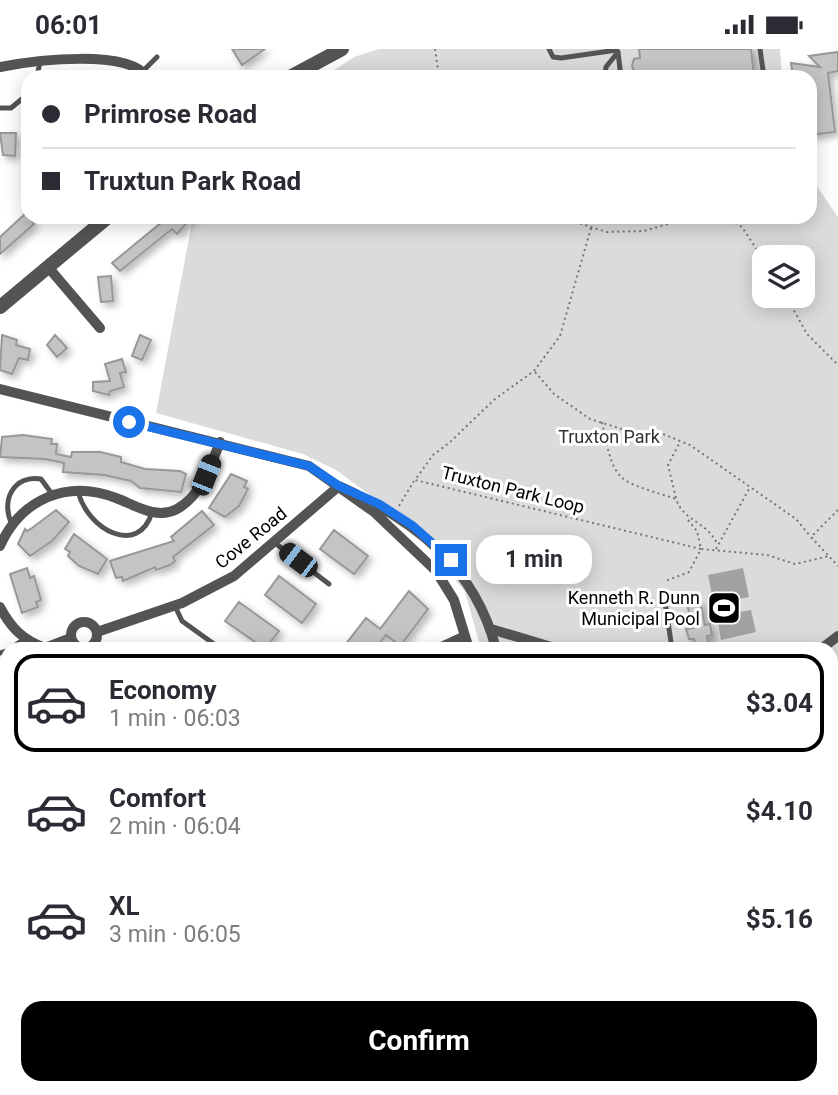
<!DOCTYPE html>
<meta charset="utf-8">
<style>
:root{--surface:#fff;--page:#f7f7f7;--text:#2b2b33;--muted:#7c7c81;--line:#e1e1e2;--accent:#000}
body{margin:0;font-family:Roboto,sans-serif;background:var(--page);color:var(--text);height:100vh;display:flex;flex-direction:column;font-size:26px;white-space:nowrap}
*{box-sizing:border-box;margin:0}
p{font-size:23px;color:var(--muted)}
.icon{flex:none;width:38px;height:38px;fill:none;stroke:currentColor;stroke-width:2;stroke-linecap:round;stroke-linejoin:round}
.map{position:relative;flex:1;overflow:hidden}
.side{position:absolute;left:0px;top:593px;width:838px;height:453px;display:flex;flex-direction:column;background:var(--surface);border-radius:21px 21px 0 0;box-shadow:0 4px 18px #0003}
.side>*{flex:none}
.banner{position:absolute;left:21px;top:21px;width:796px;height:154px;border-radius:21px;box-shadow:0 4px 18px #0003;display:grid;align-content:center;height:154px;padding:0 21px;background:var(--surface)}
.fabs{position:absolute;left:752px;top:196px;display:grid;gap:14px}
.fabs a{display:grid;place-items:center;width:63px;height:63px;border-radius:14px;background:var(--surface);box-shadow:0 4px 18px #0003;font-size:35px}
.end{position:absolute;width:32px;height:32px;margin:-16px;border:9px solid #1a73e8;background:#fff;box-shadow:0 0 0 4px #fff}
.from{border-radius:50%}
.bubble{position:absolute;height:49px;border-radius:21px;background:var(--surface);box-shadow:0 4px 18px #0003;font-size:23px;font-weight:700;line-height:49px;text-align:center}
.car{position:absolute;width:21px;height:42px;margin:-21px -10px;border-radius:9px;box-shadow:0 0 5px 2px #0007;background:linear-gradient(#222 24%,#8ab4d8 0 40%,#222 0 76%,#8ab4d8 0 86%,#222 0)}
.banner b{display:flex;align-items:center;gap:24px;height:66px;font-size:26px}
.banner b+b{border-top:2px solid var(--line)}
.banner i{width:18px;height:18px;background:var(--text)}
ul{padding:12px 0 0;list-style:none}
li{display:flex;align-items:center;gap:21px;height:98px;margin:0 14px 10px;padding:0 7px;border:4px solid transparent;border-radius:21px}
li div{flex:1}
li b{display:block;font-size:26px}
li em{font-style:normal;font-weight:700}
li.on{border-color:var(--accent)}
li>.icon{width:63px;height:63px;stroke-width:1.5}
.primary-button{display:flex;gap:14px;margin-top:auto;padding:14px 21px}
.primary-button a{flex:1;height:80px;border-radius:21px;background:var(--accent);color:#fff;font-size:28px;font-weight:700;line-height:80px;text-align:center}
.status{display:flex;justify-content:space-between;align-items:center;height:49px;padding:0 35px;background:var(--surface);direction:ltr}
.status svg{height:19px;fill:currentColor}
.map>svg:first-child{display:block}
</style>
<div class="status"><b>06:01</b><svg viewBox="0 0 49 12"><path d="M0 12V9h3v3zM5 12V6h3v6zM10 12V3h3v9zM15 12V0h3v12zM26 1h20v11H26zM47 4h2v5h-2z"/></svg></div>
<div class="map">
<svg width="838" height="1046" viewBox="0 0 838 1046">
<defs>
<filter id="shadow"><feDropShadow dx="4" dy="4" stdDeviation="3.5" flood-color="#0004"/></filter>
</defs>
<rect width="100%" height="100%" fill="#fff"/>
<path fill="#dbdbdb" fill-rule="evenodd" d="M379,0h401l2,28h-458l30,-20z
M810,127l28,41v878h-262l-1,-6h256v-440h-350l-16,-57 -42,-52 -53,-45 -34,-25 -33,-16 -147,-41 37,-196h617zM765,208h38v39h-38z"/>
<path fill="#a2a2a2" d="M743,519l6,29 -35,7 -6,-29z
M751,561l5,22 -35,8 -4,-24z"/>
<path fill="#c4c4c4" stroke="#989898" stroke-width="2" filter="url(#shadow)" d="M232,0h33l-23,16z
M639,0h112l3,28h-112v-6h-8l-2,-5 2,-7 6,-1z
M838,3v19l-10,2 7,59 -25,3v-58h-17l-2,-14 29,4 -11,-11z
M0,84h16l-1,23 -12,-1z
M26,164l8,11 -34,30v-17z
M168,168h24l-15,17 -5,-5 -52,42 -8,-8z
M111,227l2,25 -12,1 -3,-25z
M2,286l15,5 -1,5 14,4 -2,11 -9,-2 -7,16 -12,-4z
M55,286l12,13 -10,9 -10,-12z
M140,286l11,5 -9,20 -10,-4z
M122,310l4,13 -6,1 4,14 -14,4 -1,4 -16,-4v-9l17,-1 -5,-17z
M23,386l29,4 -1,5h6l-1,10 15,3 1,-5h28l21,5v5l24,7 35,2 6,3 -5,18 -41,-4 -9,-7 -27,-6 -41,-3 1,-9 -19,-4 -45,-2 2,-20z
M231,425l16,7 -3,6 4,2 -9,17 -14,11 -16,-9z
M56,461l13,12 -17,19 -22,15 -12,-12 7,-15 2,2 5,-3z
M202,462l12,14 -41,32 2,4 -5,4 -14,5 -1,-3 -32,14 -1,-4 -6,1 -6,-17 64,-20 -3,-4z
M334,481l34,26 -14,18 -34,-25z
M74,485l33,25 -9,15 -19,-8 -11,-10 2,-4 -5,-3z
M27,519l3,10 4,-2 7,24 -5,2 2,5 -16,6 -12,-39z
M279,527l37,28 -14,19 -37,-28z
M409,542l19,18 -28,37 -14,-11 -11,14h-33l24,-31 14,11z
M239,553l40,29 -14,18 -40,-28z
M700,553l5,23 5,-1 2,11 -5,1 2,13h-13l-2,-10h-5l-3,-10 7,-1 -6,-24z"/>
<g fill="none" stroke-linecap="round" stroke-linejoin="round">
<path stroke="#767676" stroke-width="2" stroke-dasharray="2 3.5" stroke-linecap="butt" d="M435,0l4,28
M559,168l48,15 37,-1 47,-14
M726,168l16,10 23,35
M591,179l-31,108 -26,35 -39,28 -46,44 -16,12 -18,25 286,69 -12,23 -21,8 -1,4
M786,247l21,38 31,31
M535,323l19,22 36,25 51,16 22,-1 27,11 106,74 15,18
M602,373c13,64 14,57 74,77 8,23 32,23 41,45
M676,449l-8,-33 12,-23
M399,457l15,-25
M838,461l-27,27 27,29
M688,471l9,11 4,18 66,6 28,9 34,-8
M716,500l34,-62
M831,660l7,-1
M838,1000l-7,14 7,5
M719,1040l12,6
M310,1046l9,-6"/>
<path stroke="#545454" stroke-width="5" d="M549,0l4,8 8,1 56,-8
M760,0l4,28
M618,3l3,25
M144,21l13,-13
M37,28l3,-15
M605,28l1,-10 12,-15
M0,59h11l17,-14
M78,442c9,39 61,66 74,21
M12,475c-12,-23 2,-50 29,-45l11,15
M275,494l54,41
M662,550l4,9 6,41
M175,557l7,15 39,28
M10,600l14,-10
M0,604l7,-2"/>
<path stroke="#545454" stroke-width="10" d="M0,18c36,-7 128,-18 147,10
M48,218l52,61
M0,340l309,77 65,46 62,59 18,29 15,49
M0,497c21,-47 67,-67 116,-48 19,7 40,22 61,11 24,-13 34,-44 43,-67
M0,558c11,21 23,33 45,41l26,-10
M71 586a13 13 0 1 1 26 0a13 13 0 1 1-26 0Z
M491,580l67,20
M97,583l85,-29 52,-27 105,-90c75,34 136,80 157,163
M437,600l28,-13
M821,600l17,-13
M0,858l7,12
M0,993l7,-2
M591,1040l1,6
M494,1046l1,-6"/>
<path stroke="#545454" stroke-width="14" d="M290,28l52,-28
M0,258l108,-90"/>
</g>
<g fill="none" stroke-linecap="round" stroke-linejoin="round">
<path stroke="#1a73e8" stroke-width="9" d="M129,373l180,44 30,20 40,18 34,22 38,34"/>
</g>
<defs>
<symbol id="stadium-square" viewBox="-11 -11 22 22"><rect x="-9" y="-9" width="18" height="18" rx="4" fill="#000" stroke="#fff"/><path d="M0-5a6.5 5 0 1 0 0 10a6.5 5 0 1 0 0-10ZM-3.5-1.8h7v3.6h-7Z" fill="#fff"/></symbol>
</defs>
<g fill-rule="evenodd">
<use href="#stadium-square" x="705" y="540" width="38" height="38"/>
</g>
<g text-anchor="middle" stroke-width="6" stroke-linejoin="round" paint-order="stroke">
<g font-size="18" fill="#323232" stroke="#fff">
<text x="609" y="394">Truxton Park</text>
</g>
<g font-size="18" fill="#000" stroke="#fff">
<text transform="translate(513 441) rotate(14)" y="6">Truxton Park Loop</text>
<text transform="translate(251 489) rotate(-39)" y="6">Cove Road</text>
</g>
<g font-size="18" fill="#000" stroke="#fff" text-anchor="end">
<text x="700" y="555">Kenneth R. Dunn<tspan x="700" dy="21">Municipal Pool</tspan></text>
</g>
</g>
</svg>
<div class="fabs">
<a><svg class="icon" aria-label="layers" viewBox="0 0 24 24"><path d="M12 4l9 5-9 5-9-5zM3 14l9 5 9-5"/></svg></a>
</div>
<i class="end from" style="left:129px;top:373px"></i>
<i class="end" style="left:451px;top:511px"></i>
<div class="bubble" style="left:476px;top:486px;width:116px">1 min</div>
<i class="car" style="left:206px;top:426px;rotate:22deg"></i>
<i class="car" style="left:298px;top:511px;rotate:307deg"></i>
<div class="banner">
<b><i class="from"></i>Primrose Road</b>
<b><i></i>Truxtun Park Road</b>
</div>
<section class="side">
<ul>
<li class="on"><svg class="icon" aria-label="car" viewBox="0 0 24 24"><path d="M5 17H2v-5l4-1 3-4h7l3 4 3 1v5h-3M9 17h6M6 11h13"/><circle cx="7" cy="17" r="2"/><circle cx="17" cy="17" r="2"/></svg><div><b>Economy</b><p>1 min · 06:03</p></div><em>$3.04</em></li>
<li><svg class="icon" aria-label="car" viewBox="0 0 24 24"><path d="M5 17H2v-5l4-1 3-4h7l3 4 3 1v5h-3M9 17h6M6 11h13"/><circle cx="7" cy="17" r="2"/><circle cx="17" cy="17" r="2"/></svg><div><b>Comfort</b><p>2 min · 06:04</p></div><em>$4.10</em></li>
<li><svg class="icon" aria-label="car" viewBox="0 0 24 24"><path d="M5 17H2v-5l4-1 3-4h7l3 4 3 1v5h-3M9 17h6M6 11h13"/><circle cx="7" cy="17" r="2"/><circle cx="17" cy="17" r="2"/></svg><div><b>XL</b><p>3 min · 06:05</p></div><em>$5.16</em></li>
</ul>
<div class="primary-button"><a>Confirm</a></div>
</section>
</div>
